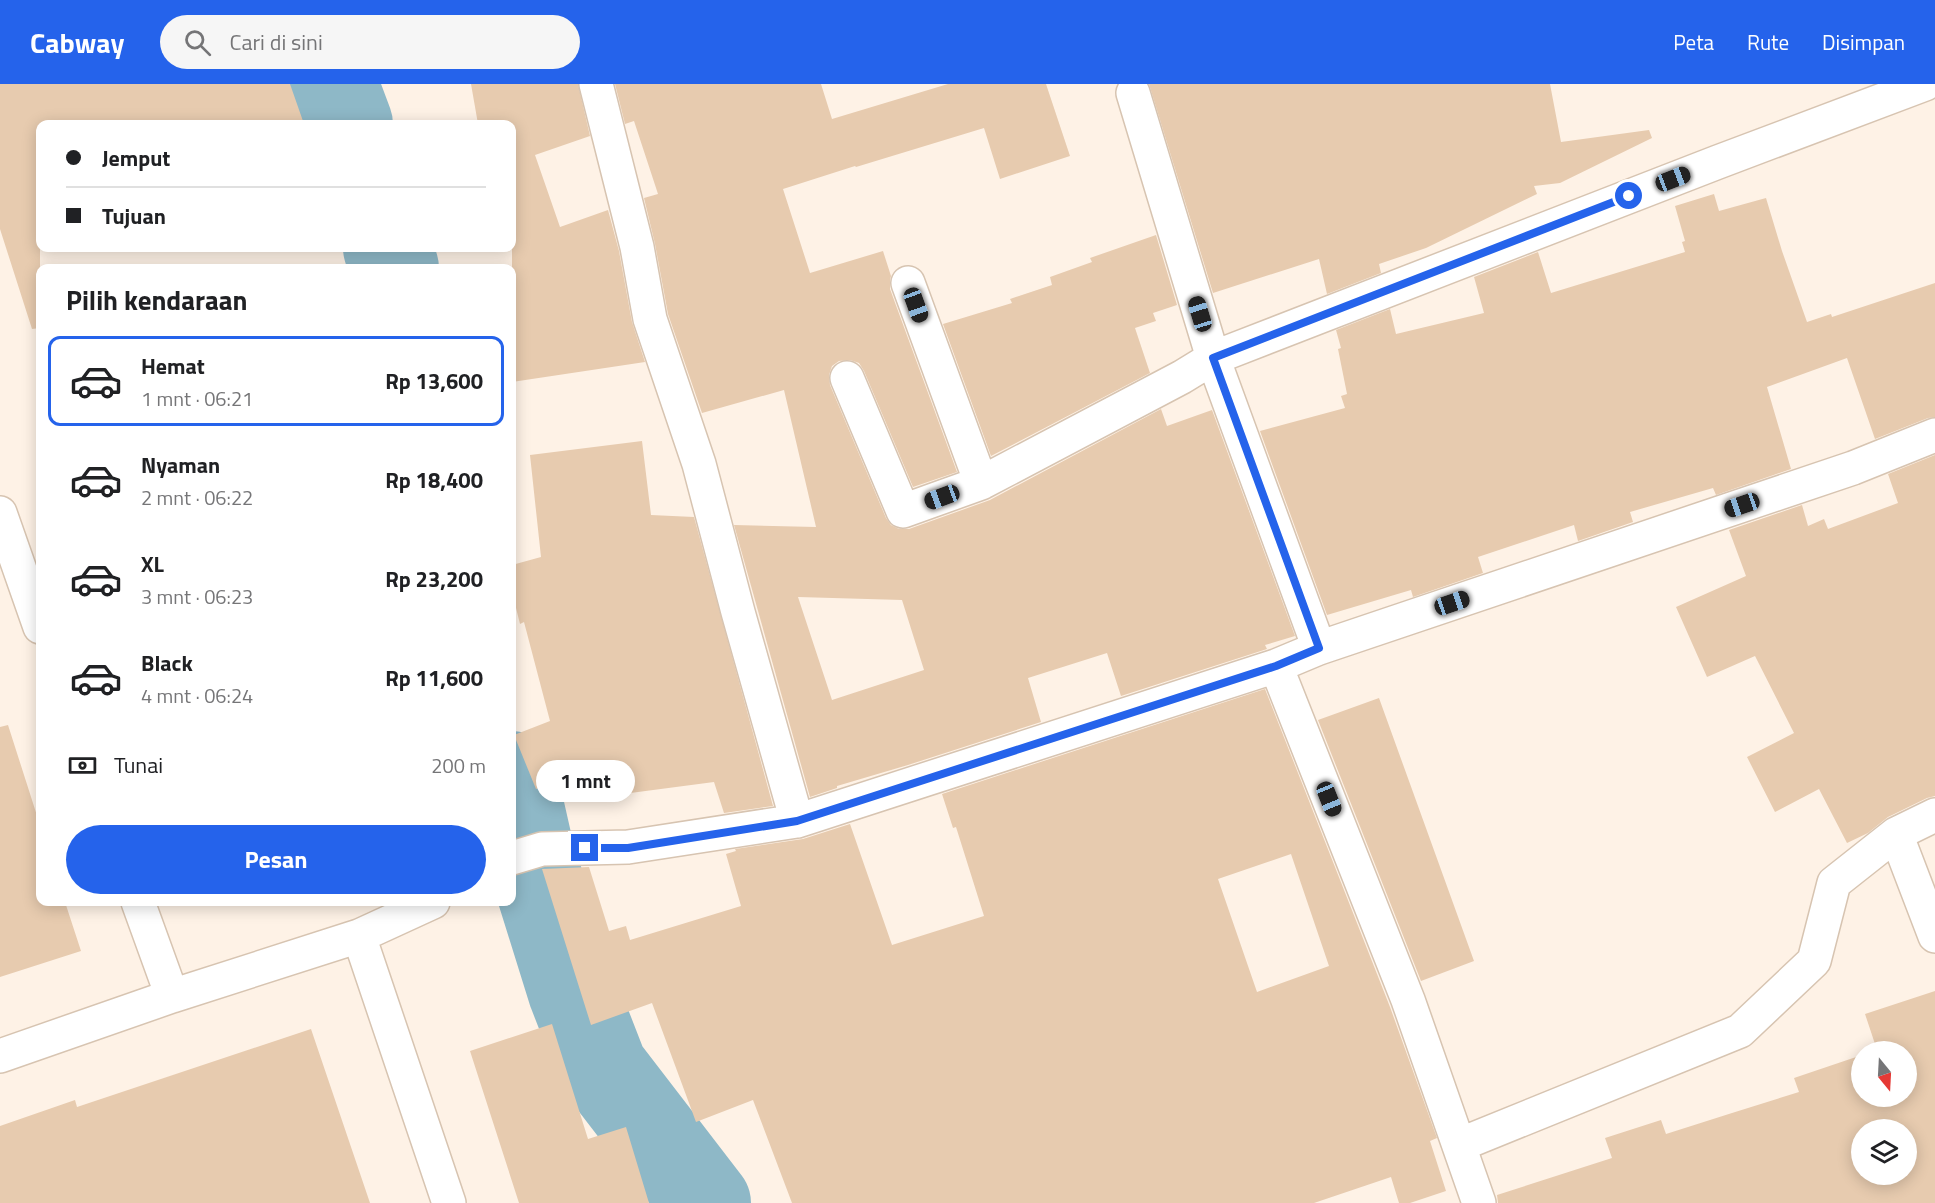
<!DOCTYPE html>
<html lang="id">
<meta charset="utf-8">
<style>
:root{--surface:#fff;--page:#f6f6f6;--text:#202124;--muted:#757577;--line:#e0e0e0;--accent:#2563eb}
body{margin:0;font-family:"Titillium Web",sans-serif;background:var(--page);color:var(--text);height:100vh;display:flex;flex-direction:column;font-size:22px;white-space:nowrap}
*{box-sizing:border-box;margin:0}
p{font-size:20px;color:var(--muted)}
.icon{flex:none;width:33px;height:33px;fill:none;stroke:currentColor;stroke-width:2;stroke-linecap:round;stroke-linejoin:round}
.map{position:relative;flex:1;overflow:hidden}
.panel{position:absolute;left:36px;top:180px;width:480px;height:642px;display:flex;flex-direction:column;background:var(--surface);border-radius:12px;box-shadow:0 3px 15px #0003}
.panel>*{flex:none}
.banner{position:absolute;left:36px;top:36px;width:480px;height:132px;border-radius:12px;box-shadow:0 3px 15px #0003;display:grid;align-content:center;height:132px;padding:0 30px;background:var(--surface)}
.needle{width:39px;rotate:162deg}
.controls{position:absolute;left:1851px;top:957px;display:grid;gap:12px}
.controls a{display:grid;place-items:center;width:66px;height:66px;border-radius:50%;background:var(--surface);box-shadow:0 3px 15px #0003;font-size:30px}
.end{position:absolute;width:27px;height:27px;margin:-14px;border:8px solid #2563eb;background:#fff;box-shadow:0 0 0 3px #fff}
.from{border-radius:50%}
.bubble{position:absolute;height:42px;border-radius:21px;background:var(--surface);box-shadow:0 3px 15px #0003;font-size:20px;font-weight:700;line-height:42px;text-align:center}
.car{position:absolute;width:18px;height:36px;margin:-18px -9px;border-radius:8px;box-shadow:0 0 4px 2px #0007;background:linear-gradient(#222 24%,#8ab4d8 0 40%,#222 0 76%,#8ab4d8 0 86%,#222 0)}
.banner b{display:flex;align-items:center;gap:21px;height:57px;font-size:22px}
.banner b+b{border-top:2px solid var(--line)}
.banner i{width:15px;height:15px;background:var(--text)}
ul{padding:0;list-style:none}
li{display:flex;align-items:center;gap:18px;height:90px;margin:0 12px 9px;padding:0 18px;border:3px solid transparent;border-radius:12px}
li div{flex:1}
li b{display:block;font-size:22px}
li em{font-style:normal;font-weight:700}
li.selected{border-color:var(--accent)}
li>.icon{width:54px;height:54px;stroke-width:1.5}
h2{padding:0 30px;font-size:27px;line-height:72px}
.pay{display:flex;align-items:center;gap:15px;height:66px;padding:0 30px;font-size:22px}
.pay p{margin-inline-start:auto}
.action{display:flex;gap:12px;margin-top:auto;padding:12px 30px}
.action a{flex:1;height:69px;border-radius:36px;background:var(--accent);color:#fff;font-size:24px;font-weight:700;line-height:69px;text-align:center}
header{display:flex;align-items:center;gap:36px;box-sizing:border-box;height:84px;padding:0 30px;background:var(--accent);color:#fff}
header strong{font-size:28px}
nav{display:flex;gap:33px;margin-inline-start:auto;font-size:21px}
.search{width:420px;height:54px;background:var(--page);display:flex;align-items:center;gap:15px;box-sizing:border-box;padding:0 21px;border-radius:33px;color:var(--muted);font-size:22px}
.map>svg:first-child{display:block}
</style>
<header>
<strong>Cabway</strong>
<div class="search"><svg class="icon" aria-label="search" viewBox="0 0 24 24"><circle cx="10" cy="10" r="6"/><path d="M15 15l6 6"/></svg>Cari di sini</div>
<nav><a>Peta</a><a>Rute</a><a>Disimpan</a></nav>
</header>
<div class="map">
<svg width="1935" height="1119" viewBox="0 0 1935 1119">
<rect width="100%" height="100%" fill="#fef2e6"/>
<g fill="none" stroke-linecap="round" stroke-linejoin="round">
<path stroke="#8eb8c7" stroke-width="90" d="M333,0l15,40
M388,164l6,20
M512,692l17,75 44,141 30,77 103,134"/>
</g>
<path fill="#e7cbaf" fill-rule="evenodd" d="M0,0h290l14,40h-264v204l-8,1 -32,-100z
M471,0h107l12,52 -55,19 25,72 48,-17 11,41 13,71 13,40 -133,20v-258h-34z
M615,0h206l11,35 116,-35h98l24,72 -70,23 -16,-51 -128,39 -1,-1 -72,23 27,84 73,-22 8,25 -1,4v9l67,183 -44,15 -49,-116 -5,-8 -9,-3 -11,1 -7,5 -3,9 1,10 56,133 5,7 8,4h10l81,-29 171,-91 6,17 45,-16 83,226 -30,9 2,4 -146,47 -14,-43 -79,25 13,44 -133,43 -71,21v2l-27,9 -76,-272 82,2 -32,-137 -82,23 -34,-99 -13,-70 -11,-46 14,-4 -24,-73 -9,3zM798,513l104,3 22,70 -92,30z
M1149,0h401l11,58 88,-12 3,8 -92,45 -26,3 3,8 -111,54 -47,16 2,9 -54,21 -8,-35 -106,34z
M1714,110l5,17 47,-13 16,53 25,71 24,-8 1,3 103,-34v134l-7,1 -53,21 -28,-81 -80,29 24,82 -75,26 -3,-7 -83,24 3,10 -55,19 -4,-16 -96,32 5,16 -70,24 -2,-7 -84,25 -67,-184 85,-23 -4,-12 6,-2 -9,-45 3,-1 -5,-18 54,-21 6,25 88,-21 -10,-36 64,-25 13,41 134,-41 -3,-10 3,-1 -10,-35z
M1156,151l21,70 -24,8 3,8 -21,7 15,45 -159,83 -48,-132 69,-21 -2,-4 42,-14 -2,-8 42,-15 -2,-4z
M642,357l9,74 43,2 79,289 -49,7 -10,-31 -114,15 -5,-33 -59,25 -22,-54 36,-14 -26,-99 -4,2 -8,-32v-27l29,-8 -11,-102z
M1935,371v341l-8,2 -39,19 -20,16 -21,10 -28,-54 -44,23 -28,-55 47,-24 -39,-77 -48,21 -31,-70 70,-31 -17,-46 73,-25 6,21 16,-7 4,10 70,-26 -10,-29z
M1265,605l125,318 47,131 -7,3 16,50 -36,12h-11l-8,-26 -77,26h-522l-39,-103 -57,22 -44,-119 -61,22 -49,-156 47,-2 20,64 17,-5 4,14 111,-34 -15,-52 10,-3 -1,-2 68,-10 47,-15 42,121 92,-29 -28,-89 -3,1 -11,-34zM1291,770l38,112 -72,26 -39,-113z
M1379,614l95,263 -53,20 -103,-261z
M8,641l32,100v77h25l16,49 -81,26v-250z
M1935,907v212h-437l-1,-8 115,-37 -7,-20 56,-18 5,14 66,-21 67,-21 -5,-14 68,-23v41h44v-44h-34l5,-2 -12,-36zM1862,1046h44v44h-44z
M552,940l36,115 38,-12 23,76h-130l-49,-152z
M311,945l59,174h-370v-77l75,-26 2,7z"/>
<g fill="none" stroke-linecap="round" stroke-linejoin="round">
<defs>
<path id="minor" d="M596,0l41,163 13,72 49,145 39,148 59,209
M1133,9l80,265 106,290
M908,199l73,200
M847,294l56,133 78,-28 201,-106 31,-19 505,-196 207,-78
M0,429l40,114
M1276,582l132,334 71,203
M1896,750l39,102
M512,774l30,-9 86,-2 169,-26 479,-155 43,-18 534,-180 82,-33
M138,818l34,94
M359,852l90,267
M0,972l172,-60 187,-60 74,-34
M1459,1061l281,-114 74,-70 20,-78 62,-49 39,-19"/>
</defs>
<use href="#minor" stroke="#d7c4b1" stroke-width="36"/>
<use href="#minor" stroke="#fff" stroke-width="33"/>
</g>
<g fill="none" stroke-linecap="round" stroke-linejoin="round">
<path stroke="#2563eb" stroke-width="8" d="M585,764h43l169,-27 479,-155 43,-18 -106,-290 416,-162"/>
</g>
</svg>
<div class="controls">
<a><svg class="needle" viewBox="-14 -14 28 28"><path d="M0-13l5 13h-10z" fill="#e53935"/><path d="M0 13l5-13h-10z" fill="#757577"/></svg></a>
<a><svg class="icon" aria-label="layers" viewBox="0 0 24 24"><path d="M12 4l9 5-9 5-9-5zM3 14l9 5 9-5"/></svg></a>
</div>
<i class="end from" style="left:1629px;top:112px"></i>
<i class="end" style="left:585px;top:764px"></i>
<div class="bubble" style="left:536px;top:676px;width:99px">1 mnt</div>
<i class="car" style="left:1673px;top:95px;rotate:69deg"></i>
<i class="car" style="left:916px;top:221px;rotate:160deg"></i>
<i class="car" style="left:1200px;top:230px;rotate:343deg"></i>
<i class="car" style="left:942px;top:413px;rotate:250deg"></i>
<i class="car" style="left:1742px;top:421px;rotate:251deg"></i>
<i class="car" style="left:1452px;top:519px;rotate:71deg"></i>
<i class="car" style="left:1329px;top:715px;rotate:158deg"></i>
<div class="banner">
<b><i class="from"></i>Jemput</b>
<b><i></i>Tujuan</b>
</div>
<section class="panel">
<h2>Pilih kendaraan</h2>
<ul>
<li class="selected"><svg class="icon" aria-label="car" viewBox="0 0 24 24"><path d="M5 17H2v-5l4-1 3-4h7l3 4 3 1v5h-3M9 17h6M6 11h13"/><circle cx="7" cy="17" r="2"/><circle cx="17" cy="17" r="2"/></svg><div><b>Hemat</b><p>1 mnt · 06:21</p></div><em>Rp 13,600</em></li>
<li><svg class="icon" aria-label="car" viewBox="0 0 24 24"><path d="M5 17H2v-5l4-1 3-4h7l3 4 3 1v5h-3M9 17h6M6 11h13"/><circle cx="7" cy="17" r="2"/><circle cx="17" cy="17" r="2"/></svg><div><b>Nyaman</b><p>2 mnt · 06:22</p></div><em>Rp 18,400</em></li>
<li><svg class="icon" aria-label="car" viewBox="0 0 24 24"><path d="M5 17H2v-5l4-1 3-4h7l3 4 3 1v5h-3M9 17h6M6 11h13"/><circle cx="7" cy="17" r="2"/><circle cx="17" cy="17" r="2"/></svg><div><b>XL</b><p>3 mnt · 06:23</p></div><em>Rp 23,200</em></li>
<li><svg class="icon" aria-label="car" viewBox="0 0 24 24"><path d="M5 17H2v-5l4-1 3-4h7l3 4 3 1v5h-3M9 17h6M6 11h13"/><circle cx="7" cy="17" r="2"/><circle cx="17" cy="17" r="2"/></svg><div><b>Black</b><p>4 mnt · 06:24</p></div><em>Rp 11,600</em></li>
</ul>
<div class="pay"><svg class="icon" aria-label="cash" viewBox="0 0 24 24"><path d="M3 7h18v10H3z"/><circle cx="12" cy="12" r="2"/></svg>Tunai<p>200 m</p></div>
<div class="action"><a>Pesan</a></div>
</section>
</div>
